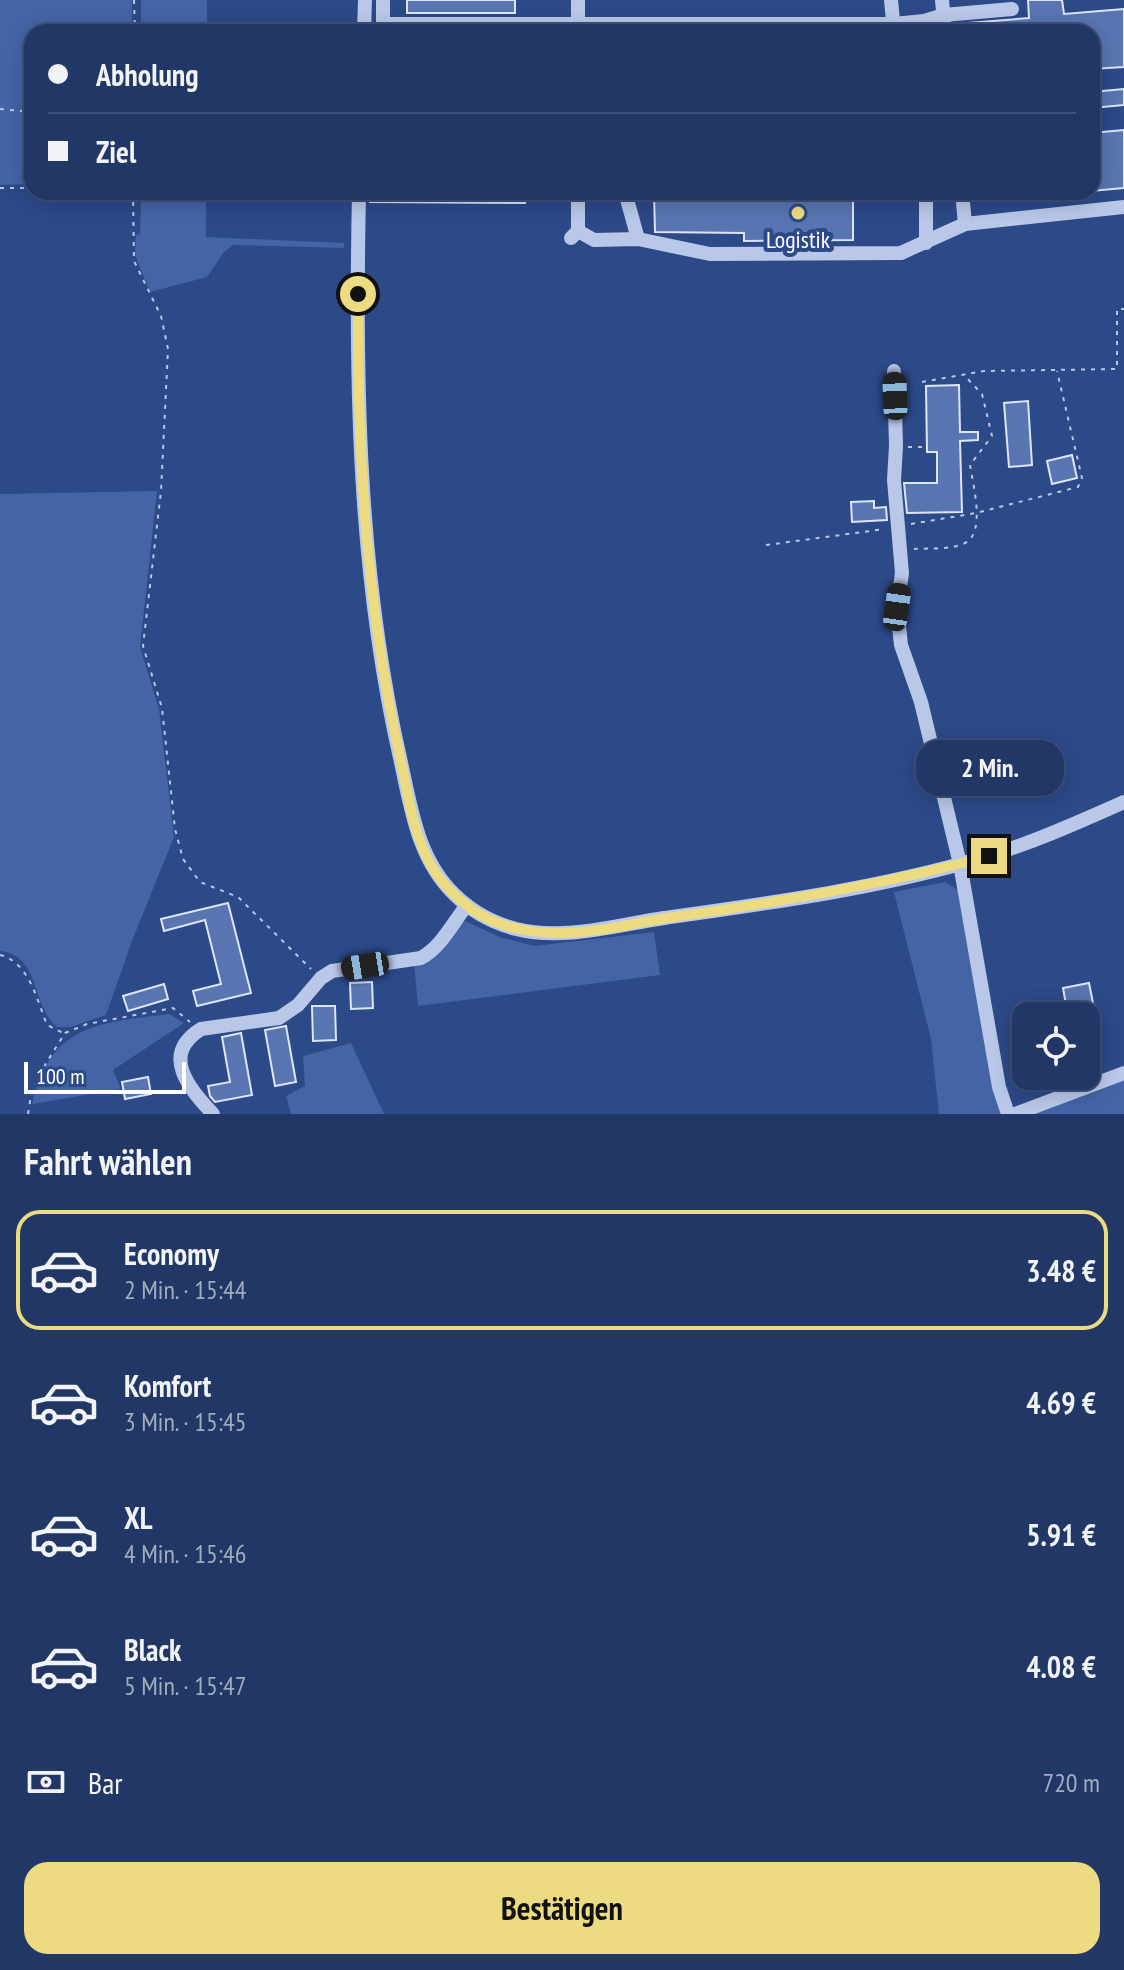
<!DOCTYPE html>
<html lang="de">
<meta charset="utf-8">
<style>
:root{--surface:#213766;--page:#293f6c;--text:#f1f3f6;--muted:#a2acbf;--line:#3e517a;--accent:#eddb81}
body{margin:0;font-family:"PT Sans Narrow",sans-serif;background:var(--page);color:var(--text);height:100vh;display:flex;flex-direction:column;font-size:30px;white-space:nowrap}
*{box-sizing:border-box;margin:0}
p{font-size:26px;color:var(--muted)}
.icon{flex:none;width:44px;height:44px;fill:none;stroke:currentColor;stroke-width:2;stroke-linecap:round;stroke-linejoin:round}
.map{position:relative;height:1114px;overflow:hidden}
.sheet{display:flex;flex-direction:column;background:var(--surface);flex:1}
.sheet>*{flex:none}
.guide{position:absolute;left:24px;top:24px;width:1076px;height:176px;border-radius:24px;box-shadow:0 4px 20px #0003,0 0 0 2px var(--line);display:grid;align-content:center;height:176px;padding:0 24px;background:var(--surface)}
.fabs{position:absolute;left:1012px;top:1002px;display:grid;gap:16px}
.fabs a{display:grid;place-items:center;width:88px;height:88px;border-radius:16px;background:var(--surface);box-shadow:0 4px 20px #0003,0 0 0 2px var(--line);font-size:40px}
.scale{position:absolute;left:24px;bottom:20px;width:162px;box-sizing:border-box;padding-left:8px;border:4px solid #fff;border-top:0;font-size:22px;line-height:28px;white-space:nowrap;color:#fff;-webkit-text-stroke:6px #2c4988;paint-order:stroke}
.end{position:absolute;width:36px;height:36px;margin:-18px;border:10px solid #eddb81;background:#111;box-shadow:0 0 0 4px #111}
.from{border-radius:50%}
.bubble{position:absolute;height:56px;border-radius:24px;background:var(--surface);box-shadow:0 4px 20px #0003,0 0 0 2px var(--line);font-size:26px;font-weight:700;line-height:56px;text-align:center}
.car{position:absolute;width:24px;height:48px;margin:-24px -12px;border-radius:10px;box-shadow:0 0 6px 2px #0007;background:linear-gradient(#222 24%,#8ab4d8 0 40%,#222 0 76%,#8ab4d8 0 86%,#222 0)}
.guide b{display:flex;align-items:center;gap:28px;height:76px;font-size:30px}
.guide b+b{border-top:2px solid var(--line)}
.guide i{width:20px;height:20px;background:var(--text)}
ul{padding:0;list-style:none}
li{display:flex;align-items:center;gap:24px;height:120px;margin:0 16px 12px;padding:0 8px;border:4px solid transparent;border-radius:24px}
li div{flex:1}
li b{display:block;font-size:30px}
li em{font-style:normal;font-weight:700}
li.active{border-color:var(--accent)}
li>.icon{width:72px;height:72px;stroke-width:1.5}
h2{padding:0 24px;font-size:36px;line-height:96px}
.pay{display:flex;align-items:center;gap:20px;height:88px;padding:0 24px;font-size:30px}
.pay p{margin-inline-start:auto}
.action{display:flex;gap:16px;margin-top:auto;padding:16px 24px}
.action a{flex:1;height:92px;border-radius:24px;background:var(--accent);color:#111;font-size:32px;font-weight:700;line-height:92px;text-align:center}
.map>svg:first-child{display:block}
</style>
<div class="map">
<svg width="1124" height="1114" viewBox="0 0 1124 1114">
<rect width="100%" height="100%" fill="#2c4988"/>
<path fill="#4464a6" d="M0,0h132v32h-100v152l-32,1z
M141,0h66v32h-66z
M141,192h65v45l138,6v5l-111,-3 -9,7 -17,25 -57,15 -15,-37 1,-20 4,-1z
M157,491l-17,156 19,62 15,128 -42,104 -26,74 -35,12h-14c-27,-24 -16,-71 -57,-76v-457z
M945,882l13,8 43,224h-62l-8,-75 -37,-147z
M465,921l35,16 34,9 120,-14 6,43 -242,31 -4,-42z
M169,1014l15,9 -71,47 8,19 -89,15c19,-81 67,-81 137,-90z
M351,1043l33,71h-93l-5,-18 19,-10 -2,-30z
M1124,1077v37h-101z"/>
<path fill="#5875b1" stroke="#dce5f7" stroke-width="2" d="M407,0h108v13h-108z
M1028,0h34l2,14 60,-5v58l-32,2v-37h-136v-8l73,-6z
M1124,89v16l-32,3v-16z
M1124,130v58l-32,3v-58z
M370,192h155v11l-155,-1z
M654,192h199v48l-109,1v-8l-89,-1z
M959,385l1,47h18v8l-18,1 2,71 -55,1 -3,-30h33v-31h-10l-1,-66z
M1028,401l4,64 -23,2 -5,-64z
M1072,455l5,23 -25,6 -5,-23z
M874,501v7l12,-1 1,13 -35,2 -1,-20z
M228,903l23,90 -54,13 -4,-15 28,-7 -16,-64 -41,11 -3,-12z
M372,982l1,26 -22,1 -1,-26z
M1089,983l7,35 -10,2v-4h-18l-5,-28z
M164,984l4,15 -40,12 -5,-15z
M312,1006h23l1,34 -23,1z
M286,1026l10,56 -21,4 -10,-56z
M241,1033l11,62 -37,7 -5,-6 -2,-10 22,-4 -8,-45z
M148,1077l3,17 -26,5 -3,-17z"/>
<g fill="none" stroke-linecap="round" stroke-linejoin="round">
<path stroke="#b9c8e8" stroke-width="2" stroke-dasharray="4 6" stroke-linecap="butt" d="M134,0l1,32
M0,109l32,3
M0,188h32
M133,192l1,69 27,55 7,33 -7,142 -18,155 19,62 13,121 8,30 17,23 38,15 73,72
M922,382l62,-11 133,-2v-60h7
M908,447h15
M911,524l65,-11 102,-26 4,-9 -25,-107
M766,545l119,-16
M914,549c15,-1 38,1 51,-6 21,-10 8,-58 5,-78l22,-29 -10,-42 -18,-19
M0,955c29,7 37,45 47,70l16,8
M28,1114l3,-19 14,-30 20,-32 22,-9 86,-16 17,14"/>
<path stroke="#b9c8e8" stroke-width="14" d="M383,0v24h511l30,-3 20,-6 68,-6
M891,0l3,31
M942,0l3,32
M364,32l1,-32
M578,32v-32
M359,192c-4,190 -1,380 41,566 11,49 17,100 54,136 17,17 39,29 62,35 48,12 100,-4 148,-11 107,-15 217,-30 321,-61 47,-14 94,-35 139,-55
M625,192l13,47
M962,192l3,32
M578,231l16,9 44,-1 72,15 191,-1 64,-29 159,-17
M571,238l7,-7v-39
M926,243v-51
M894,371l2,75 -2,34 8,93 -5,34 4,38 20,57 39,162 39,223 9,27
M213,1114c-24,-26 -53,-59 -12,-85l78,-11 19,-13 23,-27 11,-7 89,-13c21,-12 31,-34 46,-53
M1015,1114l109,-41"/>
</g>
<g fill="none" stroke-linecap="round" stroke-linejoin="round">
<path stroke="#eddb81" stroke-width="10" d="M358,294c-1,156 8,310 42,463 8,37 13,78 32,110 11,18 29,36 47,47 25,15 53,19 81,19 38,0 77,-11 114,-16 106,-15 212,-33 315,-61"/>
</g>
<circle fill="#eddb81" stroke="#2c4988" stroke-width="3" cx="798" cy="213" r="8"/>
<g text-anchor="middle" stroke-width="8" stroke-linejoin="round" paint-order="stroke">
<g font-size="24" fill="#fff" stroke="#2c4988">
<text x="798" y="248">Logistik</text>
</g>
</g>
</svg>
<div class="fabs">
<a><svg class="icon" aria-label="locate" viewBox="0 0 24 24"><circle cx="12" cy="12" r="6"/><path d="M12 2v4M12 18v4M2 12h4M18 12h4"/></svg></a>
</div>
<div class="scale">100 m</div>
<i class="end from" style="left:358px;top:294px"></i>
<i class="end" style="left:989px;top:856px"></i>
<div class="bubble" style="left:916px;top:740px;width:148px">2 Min.</div>
<i class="car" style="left:895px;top:396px;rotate:358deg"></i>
<i class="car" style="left:897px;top:607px;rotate:8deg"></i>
<i class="car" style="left:365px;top:966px;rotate:261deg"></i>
<div class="guide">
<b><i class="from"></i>Abholung</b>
<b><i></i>Ziel</b>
</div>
</div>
<section class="sheet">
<h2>Fahrt wählen</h2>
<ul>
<li class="active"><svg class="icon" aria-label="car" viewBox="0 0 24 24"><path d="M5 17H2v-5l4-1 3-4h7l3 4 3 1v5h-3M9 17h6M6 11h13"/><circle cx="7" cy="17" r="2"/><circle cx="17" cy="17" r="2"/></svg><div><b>Economy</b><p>2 Min. · 15:44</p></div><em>3.48 €</em></li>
<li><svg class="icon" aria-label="car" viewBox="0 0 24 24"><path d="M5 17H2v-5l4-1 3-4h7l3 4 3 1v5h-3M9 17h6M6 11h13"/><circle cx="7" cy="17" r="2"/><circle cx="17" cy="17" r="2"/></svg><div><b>Komfort</b><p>3 Min. · 15:45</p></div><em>4.69 €</em></li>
<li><svg class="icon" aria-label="car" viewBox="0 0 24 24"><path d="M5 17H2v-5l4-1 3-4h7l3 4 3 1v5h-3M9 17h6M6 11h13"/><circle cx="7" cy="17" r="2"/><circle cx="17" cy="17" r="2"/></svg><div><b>XL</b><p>4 Min. · 15:46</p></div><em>5.91 €</em></li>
<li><svg class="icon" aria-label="car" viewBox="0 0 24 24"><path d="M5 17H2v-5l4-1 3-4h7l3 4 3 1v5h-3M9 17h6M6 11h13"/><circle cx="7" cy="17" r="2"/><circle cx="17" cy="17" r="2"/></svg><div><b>Black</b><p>5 Min. · 15:47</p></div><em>4.08 €</em></li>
</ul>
<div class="pay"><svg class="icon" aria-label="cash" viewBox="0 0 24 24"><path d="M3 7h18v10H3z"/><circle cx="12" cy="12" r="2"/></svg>Bar<p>720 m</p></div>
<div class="action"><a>Bestätigen</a></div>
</section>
